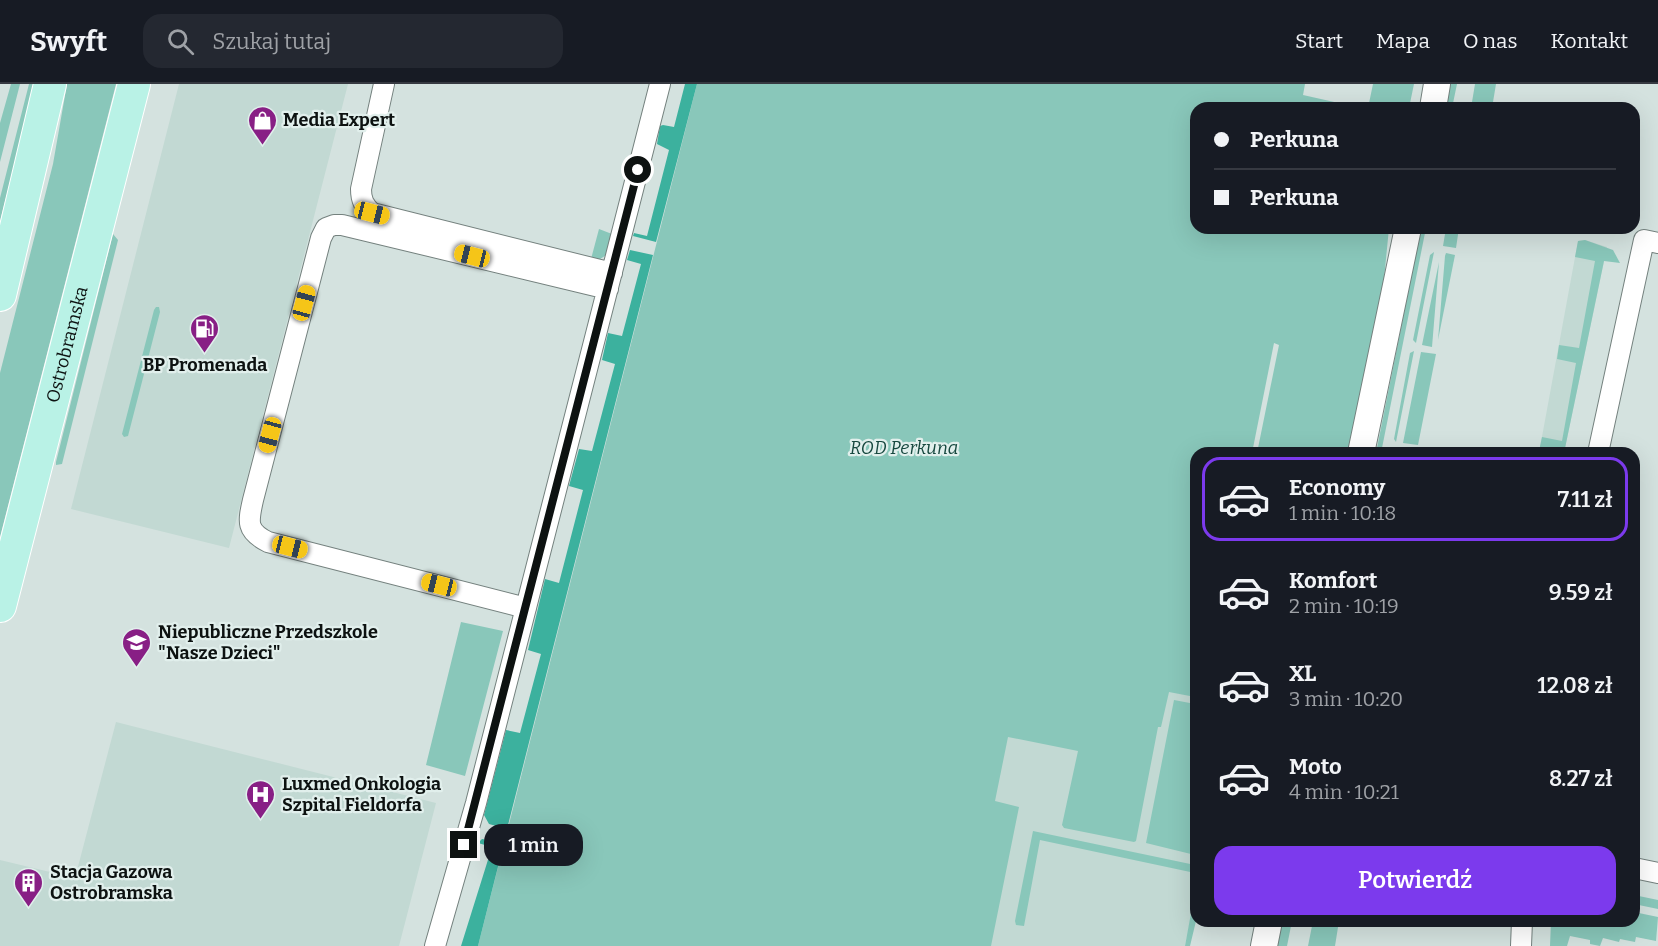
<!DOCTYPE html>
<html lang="pl">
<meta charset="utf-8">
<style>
:root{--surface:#171b24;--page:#242831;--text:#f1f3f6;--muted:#9ea1a6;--line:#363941;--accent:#7c3aed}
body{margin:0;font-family:Bitter,serif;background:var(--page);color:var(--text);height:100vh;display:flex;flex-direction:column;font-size:22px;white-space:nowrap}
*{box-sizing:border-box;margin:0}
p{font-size:20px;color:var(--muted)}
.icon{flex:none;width:33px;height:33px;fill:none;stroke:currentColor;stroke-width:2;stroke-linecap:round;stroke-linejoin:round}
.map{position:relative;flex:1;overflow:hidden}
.drawer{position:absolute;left:1190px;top:363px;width:450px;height:480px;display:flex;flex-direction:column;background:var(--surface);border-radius:18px;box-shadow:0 6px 24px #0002}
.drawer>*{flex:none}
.guide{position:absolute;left:1190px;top:18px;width:450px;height:132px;border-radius:18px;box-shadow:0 6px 24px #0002;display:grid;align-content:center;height:132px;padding:0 24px;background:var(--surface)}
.end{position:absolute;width:27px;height:27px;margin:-14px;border:8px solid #0d1211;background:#fff;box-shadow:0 0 0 3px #fff}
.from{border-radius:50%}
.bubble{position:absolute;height:42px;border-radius:18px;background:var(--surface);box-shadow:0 6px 24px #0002;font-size:20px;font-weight:600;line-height:42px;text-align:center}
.car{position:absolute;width:18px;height:36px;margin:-18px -9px;border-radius:8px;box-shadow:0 0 4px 2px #0007;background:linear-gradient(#f5c518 24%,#345 0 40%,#f5c518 0 76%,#345 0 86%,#f5c518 0)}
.guide b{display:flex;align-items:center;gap:21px;height:57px;font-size:22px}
.guide b+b{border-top:2px solid var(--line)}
.guide i{width:15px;height:15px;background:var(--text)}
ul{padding:10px 0 0;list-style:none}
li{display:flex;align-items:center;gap:18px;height:84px;margin:0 12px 9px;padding:0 12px;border:3px solid transparent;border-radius:18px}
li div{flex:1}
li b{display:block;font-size:22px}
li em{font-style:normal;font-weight:600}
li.current{border-color:var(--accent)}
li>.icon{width:54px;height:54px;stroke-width:1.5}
.button{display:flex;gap:12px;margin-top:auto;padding:12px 24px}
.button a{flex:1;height:69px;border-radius:18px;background:var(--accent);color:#fff;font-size:24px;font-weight:600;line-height:69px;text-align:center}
header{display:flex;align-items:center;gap:36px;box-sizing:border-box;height:84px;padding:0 30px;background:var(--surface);border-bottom:2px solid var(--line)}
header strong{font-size:28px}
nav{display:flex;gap:33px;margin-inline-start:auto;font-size:21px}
.search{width:420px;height:54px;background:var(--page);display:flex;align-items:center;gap:15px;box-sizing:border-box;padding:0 21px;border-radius:18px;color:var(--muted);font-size:22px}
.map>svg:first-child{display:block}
</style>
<header>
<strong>Swyft</strong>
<div class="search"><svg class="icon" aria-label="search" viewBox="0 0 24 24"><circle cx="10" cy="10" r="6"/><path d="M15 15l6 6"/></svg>Szukaj tutaj</div>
<nav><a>Start</a><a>Mapa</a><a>O nas</a><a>Kontakt</a></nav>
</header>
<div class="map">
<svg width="1658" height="862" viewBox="0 0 1658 862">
<rect width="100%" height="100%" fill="#d4e2df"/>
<path fill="#c2d9d3" d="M179,0h169l-119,464 -158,-39z
M1585,156l22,7 -43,206h-25l39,-212z
M1195,510l1,297 -11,55h-212l28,-221z
M116,638l320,81 -37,143h-399v-86l75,18z"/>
<path fill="#89c7ba" d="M11,0h9l-20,78v-39z
M29,0h6l-35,137v-23z
M67,0h49l-116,453v-164l53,-209z
M697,0h608l-2,11 58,13h-165v120h193l-7,72 -30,153h-95l22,-108 -5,-2 -22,110h-56l-1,244 -26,-5 -8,35h-3l-22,114 -2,1 -70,-14 -2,-3 16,-74 -70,-14 -13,64 24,6 -28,139h-513z
M1373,0h41l-5,24h-41z
M1450,0h7l-5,24h-7z
M1475,0h21l-4,24h-21z
M1421,144h5l-45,225h-5z
M1446,144h13l-3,20 -13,-2z
M599,145l13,5 -4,20 -8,5h-9z
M113,150l5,6 -56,224 -6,1v-3z
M1585,156l28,10 7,13 -16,-2 -40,192 -25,-2 3,-14 20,4 14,-78 -19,-4 2,-14 20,3 16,-87 -20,-4 3,-16z
M1434,168l-18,91 -3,-3 17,-85z
M1446,169l9,2 -17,85 7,-84z
M1439,178l-7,85 -10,-2z
M156,223h3l1,5 -32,124 -4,1 -2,-3 32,-124z
M1414,267l-18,91 -2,-3 16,-86z
M1421,268l15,2 -18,91 -15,-2z
M461,538l42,9 -38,145 -39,-11z
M1174,616l21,4v151l-49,-12z
M1033,747l162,34v8l-155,-33 -16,86 -8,-1 -1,-4z
M1195,807l1,30 -6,25h-5z
M1634,811l24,5v9l-24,-5z
M1634,828l24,5 -2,24 -20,-4 -1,5 -15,-3 -1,3 -16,-4 -3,8 -10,-2v-4l-20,-4 -3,10h-17l1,-25h83z
M1282,837h10l-5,25h-10z
M1313,837h26l-4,25h-27z"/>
<path fill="#3cb19e" d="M685,0h12l-41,158 -23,-6 1,-3 13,3 22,-86 -12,-6 3,-18 3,-1 11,2z
M630,166l23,5 -146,574 -18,-5 -5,-9 22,-85 14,3 21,-79 -13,-4 17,-71 14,4 24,-93 -14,-4 10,-37 13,2 23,-87 -13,-4 6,-27 14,3 19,-72 -14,-4z
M482,755l22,4 -26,103h-17l31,-99 -14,-4z"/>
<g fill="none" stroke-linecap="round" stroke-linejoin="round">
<defs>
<path id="minor" d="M384,0l-23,105c0,11 3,17 11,24l240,60
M1598,369l46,-213 14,3
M526,524l-258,-66c-22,-11 -20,-20 -15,-42l68,-262 5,-10 8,-3h8l266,64
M1634,784l24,5
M435,862l41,-143 184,-719
M1521,862l1,-25"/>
<path id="tertiary" d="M1433,24l4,-24
M1361,369l47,-225
M1264,862l5,-25"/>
<g id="primary">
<path d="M0,211l50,-211"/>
<path id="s1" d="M0,522l134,-522"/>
</g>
</defs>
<use href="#minor" stroke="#74817e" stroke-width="22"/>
<use href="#tertiary" stroke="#74817e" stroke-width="28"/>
<use href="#primary" stroke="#fff" stroke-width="34"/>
<use href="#minor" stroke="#fff" stroke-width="20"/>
<use href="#tertiary" stroke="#fff" stroke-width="26"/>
<use href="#primary" stroke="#b9f2e6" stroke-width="32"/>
</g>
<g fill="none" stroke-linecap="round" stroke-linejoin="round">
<path stroke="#0d1211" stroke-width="8" d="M464,761l174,-675"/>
</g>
<defs>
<symbol id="shop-pin" viewBox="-11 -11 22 30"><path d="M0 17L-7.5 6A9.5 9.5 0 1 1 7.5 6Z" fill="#881f85" stroke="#e1efec"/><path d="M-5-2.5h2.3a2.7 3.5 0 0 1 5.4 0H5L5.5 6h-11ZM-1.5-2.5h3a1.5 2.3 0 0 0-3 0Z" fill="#fff"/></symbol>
<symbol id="fuel-pin" viewBox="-11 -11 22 30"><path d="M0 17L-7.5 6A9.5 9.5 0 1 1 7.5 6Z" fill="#881f85" stroke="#e1efec"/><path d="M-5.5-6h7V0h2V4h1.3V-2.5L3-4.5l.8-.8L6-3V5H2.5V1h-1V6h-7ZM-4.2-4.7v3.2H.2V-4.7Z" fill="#fff"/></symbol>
<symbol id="school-pin" viewBox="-11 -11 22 30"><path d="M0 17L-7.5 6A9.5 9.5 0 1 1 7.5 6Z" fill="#881f85" stroke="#e1efec"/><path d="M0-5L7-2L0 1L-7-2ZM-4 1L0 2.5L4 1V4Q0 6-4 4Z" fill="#fff"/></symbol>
<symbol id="hospital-pin" viewBox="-11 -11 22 30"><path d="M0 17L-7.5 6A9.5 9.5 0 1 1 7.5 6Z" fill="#881f85" stroke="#e1efec"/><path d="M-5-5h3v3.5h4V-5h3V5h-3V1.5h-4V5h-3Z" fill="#fff"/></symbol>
<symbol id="building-pin" viewBox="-11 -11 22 30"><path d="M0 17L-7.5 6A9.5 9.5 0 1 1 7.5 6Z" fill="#881f85" stroke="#e1efec"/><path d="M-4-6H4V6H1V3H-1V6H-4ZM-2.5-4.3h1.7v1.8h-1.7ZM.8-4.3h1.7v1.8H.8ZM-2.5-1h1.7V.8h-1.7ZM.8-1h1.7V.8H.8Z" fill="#fff"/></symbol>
</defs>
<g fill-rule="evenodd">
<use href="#shop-pin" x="246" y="20" width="33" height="45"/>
<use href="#fuel-pin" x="188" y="228" width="33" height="45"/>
<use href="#school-pin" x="120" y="542" width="33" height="45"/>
<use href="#hospital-pin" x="244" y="694" width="33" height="45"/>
<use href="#building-pin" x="12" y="782" width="33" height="45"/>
</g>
<g text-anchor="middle" stroke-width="4.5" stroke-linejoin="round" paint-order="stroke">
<g font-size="18" font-weight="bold" fill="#0d1211" stroke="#e1efec" text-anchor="start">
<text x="283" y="42">Media Expert</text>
<text x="205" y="287" text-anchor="middle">BP Promenada</text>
<text x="158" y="554">Niepubliczne Przedszkole<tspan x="158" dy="21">"Nasze Dzieci"</tspan></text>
<text x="282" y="706">Luxmed Onkologia<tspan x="282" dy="21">Szpital Fieldorfa</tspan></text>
<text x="50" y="794">Stacja Gazowa<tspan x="50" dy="21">Ostrobramska</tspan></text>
</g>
<g font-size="18" fill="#0d1211" stroke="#e1efec">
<text dy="6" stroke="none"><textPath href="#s1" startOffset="270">Ostrobramska</textPath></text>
</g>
<g font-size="18" font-style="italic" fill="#16483f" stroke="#e1efec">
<text x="904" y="370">ROD Perkuna</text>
</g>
</g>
</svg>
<i class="end from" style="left:638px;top:86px"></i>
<i class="end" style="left:464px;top:761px"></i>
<div class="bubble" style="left:484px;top:740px;width:99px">1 min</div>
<i class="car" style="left:372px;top:129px;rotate:104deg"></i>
<i class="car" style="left:472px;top:172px;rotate:284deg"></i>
<i class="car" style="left:304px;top:219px;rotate:15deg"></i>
<i class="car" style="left:270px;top:351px;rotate:195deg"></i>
<i class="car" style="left:290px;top:463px;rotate:104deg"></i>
<i class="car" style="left:439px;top:501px;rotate:284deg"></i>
<div class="guide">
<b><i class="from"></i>Perkuna</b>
<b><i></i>Perkuna</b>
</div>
<section class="drawer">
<ul>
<li class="current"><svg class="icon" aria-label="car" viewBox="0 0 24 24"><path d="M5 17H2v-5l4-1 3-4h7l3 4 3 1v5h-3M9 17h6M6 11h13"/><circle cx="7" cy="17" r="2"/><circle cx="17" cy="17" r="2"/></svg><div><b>Economy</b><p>1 min · 10:18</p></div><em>7.11 zł</em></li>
<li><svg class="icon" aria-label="car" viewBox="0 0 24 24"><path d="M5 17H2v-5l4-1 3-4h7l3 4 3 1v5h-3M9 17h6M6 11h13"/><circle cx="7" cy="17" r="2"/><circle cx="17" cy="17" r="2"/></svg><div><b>Komfort</b><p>2 min · 10:19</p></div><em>9.59 zł</em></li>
<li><svg class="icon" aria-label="car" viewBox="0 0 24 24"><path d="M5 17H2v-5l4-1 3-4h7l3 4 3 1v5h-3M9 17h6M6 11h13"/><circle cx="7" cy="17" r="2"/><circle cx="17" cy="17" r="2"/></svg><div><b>XL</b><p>3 min · 10:20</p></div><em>12.08 zł</em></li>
<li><svg class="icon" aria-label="car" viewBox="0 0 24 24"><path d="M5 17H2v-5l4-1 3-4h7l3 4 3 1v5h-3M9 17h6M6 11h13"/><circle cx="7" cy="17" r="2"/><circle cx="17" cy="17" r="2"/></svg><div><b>Moto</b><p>4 min · 10:21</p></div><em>8.27 zł</em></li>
</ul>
<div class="button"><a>Potwierdź</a></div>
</section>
</div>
